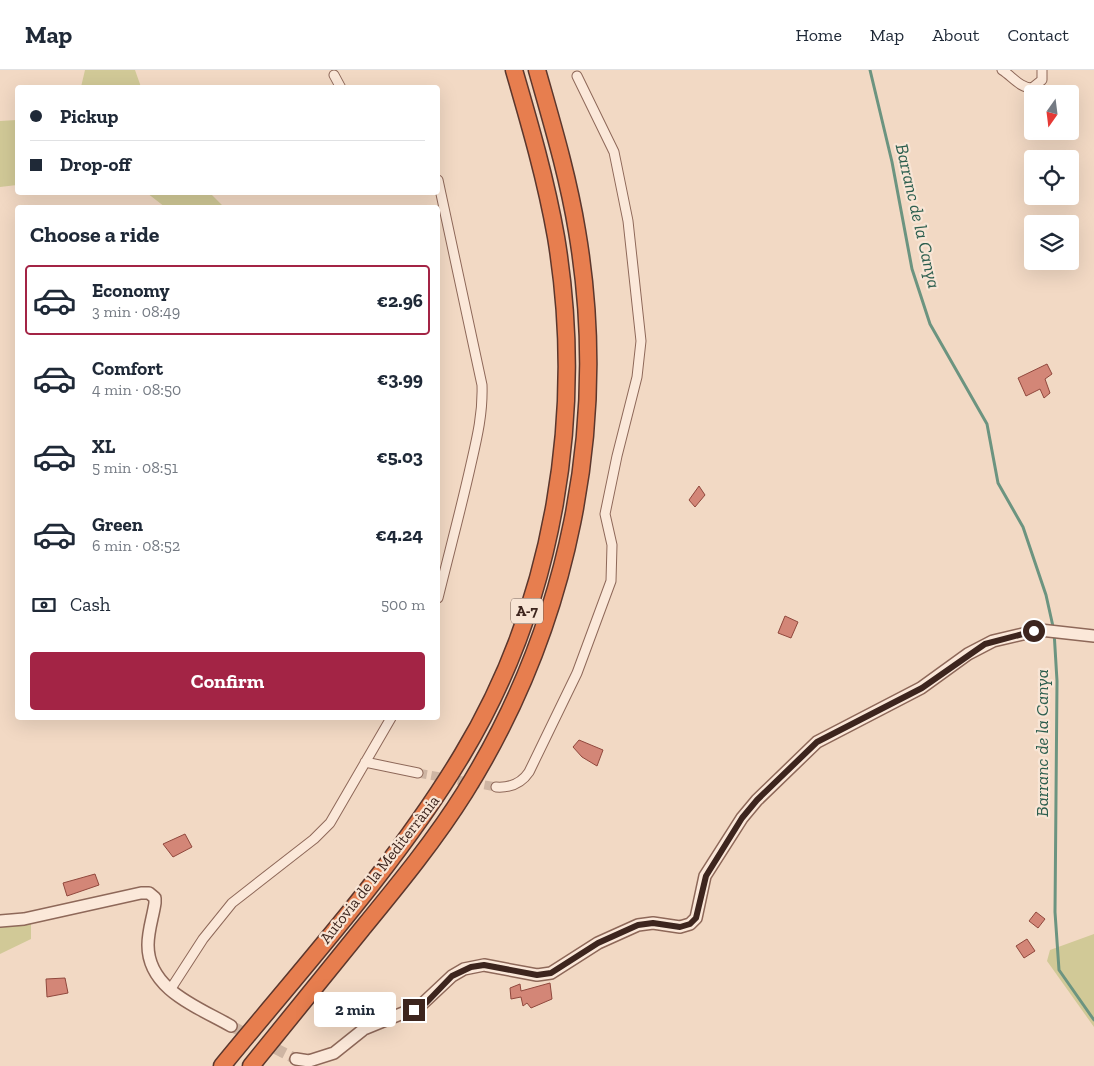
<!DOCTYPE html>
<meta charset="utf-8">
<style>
:root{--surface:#fff;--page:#f2f2f3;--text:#1f2937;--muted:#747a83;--line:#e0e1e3;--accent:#a32445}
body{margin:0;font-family:"Zilla Slab",serif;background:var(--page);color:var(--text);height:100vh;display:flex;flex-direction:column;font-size:19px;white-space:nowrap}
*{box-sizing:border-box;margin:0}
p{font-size:16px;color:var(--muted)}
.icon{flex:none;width:28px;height:28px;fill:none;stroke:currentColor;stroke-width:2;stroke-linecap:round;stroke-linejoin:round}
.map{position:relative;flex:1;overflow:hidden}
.details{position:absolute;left:15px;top:135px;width:425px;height:515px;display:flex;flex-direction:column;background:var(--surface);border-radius:5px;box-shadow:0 5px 20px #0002}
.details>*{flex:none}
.top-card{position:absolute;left:15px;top:15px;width:425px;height:110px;border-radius:5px;box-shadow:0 5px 20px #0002;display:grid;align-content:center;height:110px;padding:0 15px;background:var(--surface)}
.needle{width:32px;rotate:194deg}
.controls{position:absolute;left:1024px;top:15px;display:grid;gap:10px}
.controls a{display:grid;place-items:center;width:55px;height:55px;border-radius:5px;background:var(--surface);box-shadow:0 5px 20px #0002;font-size:25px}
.end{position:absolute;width:22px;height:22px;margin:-11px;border:6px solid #3d251e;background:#fff;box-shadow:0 0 0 2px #fff}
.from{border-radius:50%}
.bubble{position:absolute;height:35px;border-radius:5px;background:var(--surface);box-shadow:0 5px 20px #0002;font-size:16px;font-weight:700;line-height:35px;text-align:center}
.top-card b{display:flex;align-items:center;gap:18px;height:48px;font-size:19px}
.top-card b+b{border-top:1px solid var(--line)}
.top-card i{width:12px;height:12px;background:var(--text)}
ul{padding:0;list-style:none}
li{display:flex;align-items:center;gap:15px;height:70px;margin:0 10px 8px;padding:0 5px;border:2px solid transparent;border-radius:5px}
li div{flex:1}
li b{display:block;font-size:19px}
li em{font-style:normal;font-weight:700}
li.selected{border-color:var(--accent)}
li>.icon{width:45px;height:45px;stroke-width:1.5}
h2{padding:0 15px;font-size:22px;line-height:60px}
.pay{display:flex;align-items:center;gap:12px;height:55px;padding:0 15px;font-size:19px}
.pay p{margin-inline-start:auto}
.action{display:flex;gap:10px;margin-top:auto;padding:10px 15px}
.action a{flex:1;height:58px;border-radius:5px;background:var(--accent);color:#fff;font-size:20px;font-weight:700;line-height:58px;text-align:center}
header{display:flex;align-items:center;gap:30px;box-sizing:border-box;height:70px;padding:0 25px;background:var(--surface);border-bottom:1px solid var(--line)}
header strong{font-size:24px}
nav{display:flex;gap:28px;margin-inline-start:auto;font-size:18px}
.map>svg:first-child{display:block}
</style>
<header>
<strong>Map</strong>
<nav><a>Home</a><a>Map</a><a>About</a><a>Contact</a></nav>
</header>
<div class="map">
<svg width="1094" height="996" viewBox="0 0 1094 996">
<rect width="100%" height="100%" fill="#f2d9c4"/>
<path fill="#d1c997" d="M85,0h50l6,17h-60z
M17,50v65l-17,2v-66z
M147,123h63l14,14h-59z
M31,854v15l-31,15v-28z
M1094,864v93l-47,-66 3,-11z"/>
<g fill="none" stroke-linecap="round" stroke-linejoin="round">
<path stroke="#6c9480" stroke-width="3" d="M870,0l22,92 20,107 18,55 57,100 11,59 25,44 23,68 8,36 3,50 -2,231 4,58 35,50"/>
</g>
<path fill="#d38677" stroke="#90483d" d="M1047,294l5,10 -7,5 5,14 -6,5 -4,-9 -14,7 -8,-18z
M699,416l6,9 -10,12 -6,-7z
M785,546l13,6 -7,16 -13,-5z
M579,670l24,10 -6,16 -15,-9 -9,-10z
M185,764l7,13 -19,10 -10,-13z
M95,804l4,11 -32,11 -4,-13z
M1036,842l9,7 -7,9 -9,-7z
M1027,869l8,12 -11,7 -8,-12z
M65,908l3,15 -21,4 -1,-18z
M550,913l2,16 -21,9 -4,-5 -4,3 -2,-9 -10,2 -1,-11 10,-4 1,7z"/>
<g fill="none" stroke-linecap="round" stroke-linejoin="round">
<path stroke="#ceb5a3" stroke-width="9" stroke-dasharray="9 4.5" stroke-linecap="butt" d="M418,703l78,14"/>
<path stroke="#ceb5a3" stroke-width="11" stroke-dasharray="11 5.5" stroke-linecap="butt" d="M231,956l65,33"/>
<defs>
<path id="minor" d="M1002,0c10,6 18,18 30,18l10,-8v-10
M334,5l7,13
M438,110l44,205c1,28 -5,53 -11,79 -10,45 -22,89 -33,134
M365,692l53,11
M496,717c14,1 25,-3 33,-15l48,-99 34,-92 1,-36 -7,-31 12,-58 20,-79 4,-36 -13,-120 -14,-69 -37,-76
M170,920l33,-51 29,-36 82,-64 16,-16 61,-105"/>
<path id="tertiary" d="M0,851l24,-2 117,-26h8l6,5v5c-2,14 -7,27 -7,42 0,45 50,62 83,81
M296,989l13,2 25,-8 30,-24 56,-23 32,-30 12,-7 20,-4 53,10 14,-2 47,-30 40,-18 15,-2 27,4 10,-3 6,-6 9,-42 37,-58 15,-18 60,-58 104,-54 47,-34 25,-13 47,-11 54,6"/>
<path id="motorway" d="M222,996c82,-100 174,-201 240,-311 93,-154 123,-343 94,-518 -10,-57 -26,-112 -42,-167
M251,996c37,-46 74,-91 111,-137 36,-44 73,-89 103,-137 104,-167 145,-367 112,-561 -9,-55 -25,-108 -40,-161"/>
</defs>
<use href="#minor" stroke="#8e6859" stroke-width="11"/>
<use href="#tertiary" stroke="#8e6859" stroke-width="14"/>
<use href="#motorway" stroke="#5c372d" stroke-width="19"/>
<use href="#minor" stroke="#fbe8d9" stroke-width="9"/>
<use href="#tertiary" stroke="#fbe8d9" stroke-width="11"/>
<use href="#motorway" stroke="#e77e4f" stroke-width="16"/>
</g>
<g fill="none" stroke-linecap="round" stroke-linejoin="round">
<path stroke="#3d251e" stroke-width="6" d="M414,940l12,-7 26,-27 19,-9 13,-2 53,10 14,-2 47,-30 40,-18 15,-2 27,4 10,-3 6,-6 10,-42 36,-58 15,-18 60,-58 105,-54 63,-44 49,-13"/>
</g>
<g text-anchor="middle" stroke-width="4.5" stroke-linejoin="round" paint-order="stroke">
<rect fill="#f8e5d5" stroke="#755f55" stroke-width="1" x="511" y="528.5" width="32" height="25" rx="4"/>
<g font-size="15" font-weight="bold" fill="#3d251e">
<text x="527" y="546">A-7</text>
</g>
<g font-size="16" fill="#3d251e" stroke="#f8e5d5">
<text transform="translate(379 799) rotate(-52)" y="6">Autovia de la Mediterrània</text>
</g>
<g font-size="18" font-style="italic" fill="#2c5e4e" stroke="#f8e5d5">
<text transform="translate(918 146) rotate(77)" y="6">Barranc de la Canya</text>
<text transform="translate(1042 673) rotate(-90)" y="6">Barranc de la Canya</text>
</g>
</g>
</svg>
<div class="controls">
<a><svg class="needle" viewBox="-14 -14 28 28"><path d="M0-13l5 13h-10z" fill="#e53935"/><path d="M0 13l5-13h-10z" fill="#747a83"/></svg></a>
<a><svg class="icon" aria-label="locate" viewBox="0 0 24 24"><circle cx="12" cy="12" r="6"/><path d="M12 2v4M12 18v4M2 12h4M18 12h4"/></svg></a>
<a><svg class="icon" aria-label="layers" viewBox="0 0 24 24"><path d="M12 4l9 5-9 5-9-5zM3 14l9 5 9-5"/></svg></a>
</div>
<i class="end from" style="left:1034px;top:561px"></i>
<i class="end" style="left:414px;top:940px"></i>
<div class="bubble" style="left:314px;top:922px;width:82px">2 min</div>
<div class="top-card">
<b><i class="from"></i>Pickup</b>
<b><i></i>Drop-off</b>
</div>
<section class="details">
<h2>Choose a ride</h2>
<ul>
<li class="selected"><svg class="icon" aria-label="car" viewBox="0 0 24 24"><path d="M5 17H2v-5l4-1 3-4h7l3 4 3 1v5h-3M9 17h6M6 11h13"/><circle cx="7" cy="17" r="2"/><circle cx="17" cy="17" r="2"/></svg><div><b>Economy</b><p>3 min · 08:49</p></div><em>€2.96</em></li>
<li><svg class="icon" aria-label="car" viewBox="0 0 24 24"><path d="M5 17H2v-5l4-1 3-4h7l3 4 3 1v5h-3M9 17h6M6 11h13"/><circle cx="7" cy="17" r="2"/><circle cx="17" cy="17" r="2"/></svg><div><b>Comfort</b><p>4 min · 08:50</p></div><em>€3.99</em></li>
<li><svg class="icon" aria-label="car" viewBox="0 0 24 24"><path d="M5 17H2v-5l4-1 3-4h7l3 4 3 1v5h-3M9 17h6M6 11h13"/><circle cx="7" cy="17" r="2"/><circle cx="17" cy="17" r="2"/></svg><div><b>XL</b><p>5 min · 08:51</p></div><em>€5.03</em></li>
<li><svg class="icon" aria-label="car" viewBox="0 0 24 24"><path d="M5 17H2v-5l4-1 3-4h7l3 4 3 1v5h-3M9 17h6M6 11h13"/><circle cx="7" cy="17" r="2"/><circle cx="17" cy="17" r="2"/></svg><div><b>Green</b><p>6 min · 08:52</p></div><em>€4.24</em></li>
</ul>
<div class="pay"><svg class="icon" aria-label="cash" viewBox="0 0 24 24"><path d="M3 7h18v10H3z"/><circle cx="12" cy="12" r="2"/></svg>Cash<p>500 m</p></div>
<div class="action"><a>Confirm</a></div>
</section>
</div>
